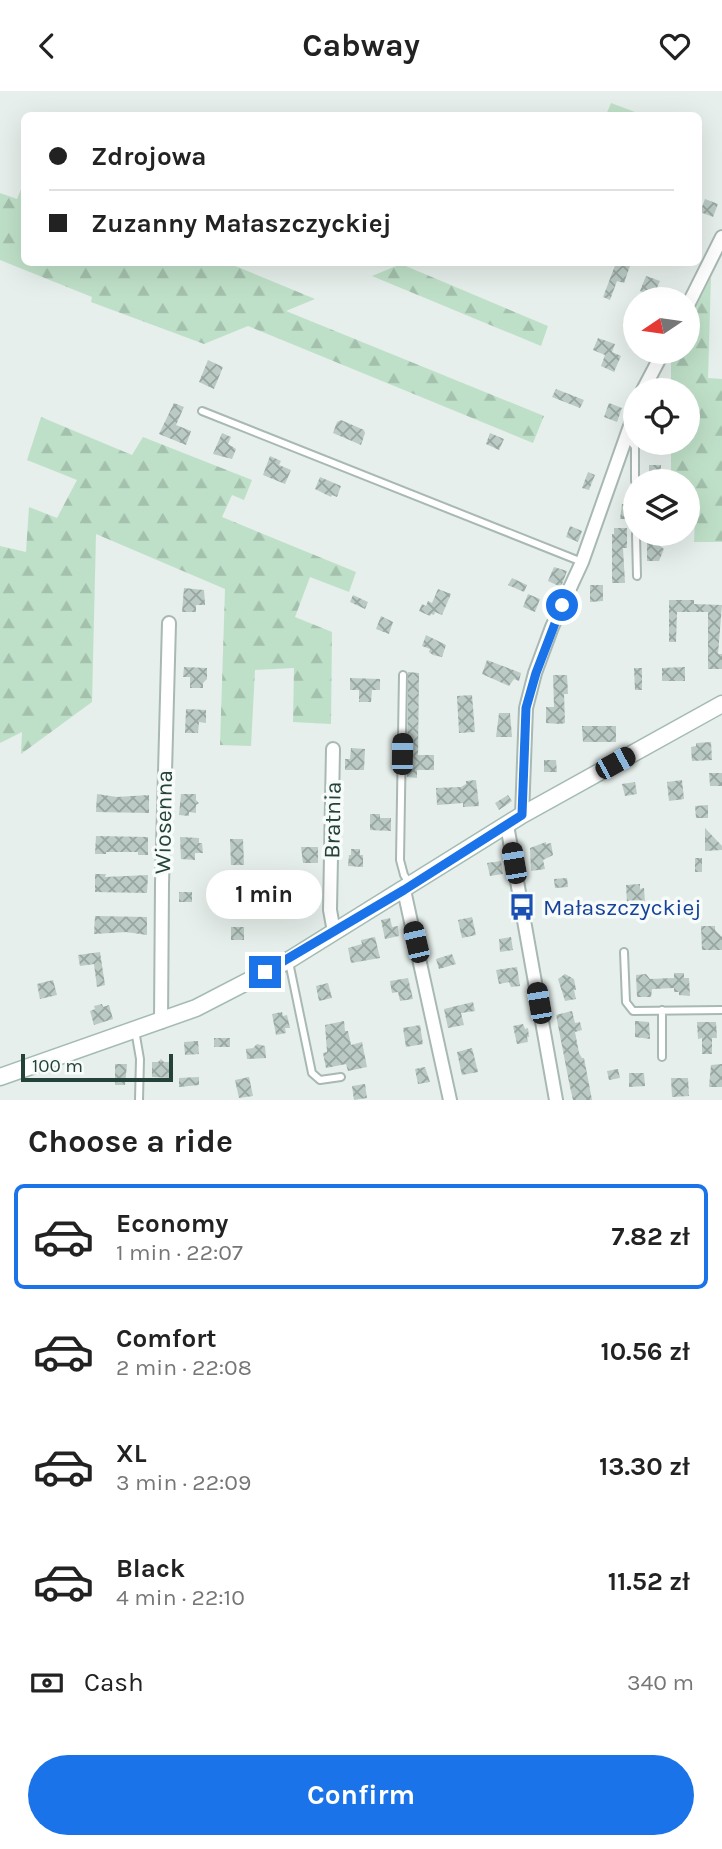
<!DOCTYPE html>
<meta charset="utf-8">
<style>
:root{--surface:#fff;--page:#f6f6f6;--text:#222;--muted:#767676;--line:#e0e0e0;--accent:#1a73e8}
body{margin:0;font-family:Karla,sans-serif;background:var(--page);color:var(--text);height:100vh;display:flex;flex-direction:column;font-size:26px;white-space:nowrap}
*{box-sizing:border-box;margin:0}
p{font-size:23px;color:var(--muted)}
.icon{flex:none;width:38px;height:38px;fill:none;stroke:currentColor;stroke-width:2;stroke-linecap:round;stroke-linejoin:round}
.map{position:relative;height:1009px;overflow:hidden}
.panel{display:flex;flex-direction:column;background:var(--surface);flex:1}
.panel>*{flex:none}
.hud{position:absolute;left:21px;top:21px;width:681px;height:154px;border-radius:10px;box-shadow:0 7px 28px #0002;display:grid;align-content:center;height:154px;padding:0 28px;background:var(--surface)}
.needle{width:46px;rotate:257deg}
.tools{position:absolute;left:623px;top:196px;display:grid;gap:14px}
.tools a{display:grid;place-items:center;width:77px;height:77px;border-radius:50%;background:var(--surface);box-shadow:0 7px 28px #0002;font-size:35px}
.scale{position:absolute;left:21px;bottom:18px;width:152px;box-sizing:border-box;padding-left:7px;border:4px solid #24423a;border-top:0;font-size:19px;line-height:24px;white-space:nowrap;color:#24423a;-webkit-text-stroke:5px #f7fbf9;paint-order:stroke}
.end{position:absolute;width:32px;height:32px;margin:-16px;border:9px solid #1a73e8;background:#fff;box-shadow:0 0 0 4px #fff}
.from{border-radius:50%}
.bubble{position:absolute;height:49px;border-radius:24px;background:var(--surface);box-shadow:0 7px 28px #0002;font-size:23px;font-weight:700;line-height:49px;text-align:center}
.car{position:absolute;width:21px;height:42px;margin:-21px -10px;border-radius:9px;box-shadow:0 0 5px 2px #0007;background:linear-gradient(#222 24%,#8ab4d8 0 40%,#222 0 76%,#8ab4d8 0 86%,#222 0)}
.hud b{display:flex;align-items:center;gap:24px;height:66px;font-size:26px}
.hud b+b{border-top:2px solid var(--line)}
.hud i{width:18px;height:18px;background:var(--text)}
ul{padding:0;list-style:none}
li{display:flex;align-items:center;gap:21px;height:105px;margin:0 14px 10px;padding:0 14px;border:4px solid transparent;border-radius:10px}
li div{flex:1}
li b{display:block;font-size:26px}
li em{font-style:normal;font-weight:700}
li.selected{border-color:var(--accent)}
li>.icon{width:63px;height:63px;stroke-width:1.5}
h2{padding:0 28px;font-size:32px;line-height:84px}
.pay{display:flex;align-items:center;gap:18px;height:77px;padding:0 28px;font-size:26px}
.pay p{margin-inline-start:auto}
.button{display:flex;gap:14px;margin-top:auto;padding:14px 28px}
.button a{flex:1;height:80px;border-radius:42px;background:var(--accent);color:#fff;font-size:28px;font-weight:700;line-height:80px;text-align:center}
header{display:flex;justify-content:space-between;align-items:center;height:91px;padding:0 28px;background:var(--surface);font-size:32px;font-weight:700}
.map>svg:first-child{display:block}
</style>
<header><svg class="icon" aria-label="back" viewBox="0 0 24 24"><path d="M15 5l-7 7 7 7"/></svg>Cabway<svg class="icon" aria-label="heart" viewBox="0 0 24 24"><path d="M12 20l-8-8c-3-5 5-10 8-4 3-6 11-1 8 4z"/></svg></header>
<div class="map">
<svg width="722" height="1009" viewBox="0 0 722 1009">
<defs>
<pattern id="forest-firs" width="22" height="20" patternUnits="userSpaceOnUse" patternTransform="scale(1.75)"><rect width="22" height="20" fill="#bfe0c8"/><path d="M5 1l3.5 6h-7zM16 11l3.5 6h-7z" fill="#a4c1ad"/></pattern>
<pattern id="building-cross-hatch" width="8" height="8" patternUnits="userSpaceOnUse" patternTransform="scale(1.75)"><rect width="8" height="8" fill="#bbcac4"/><path d="M0 0l8 8M0 8l8-8" fill="none" stroke="#98a6a0"/></pattern>
</defs>
<rect width="100%" height="100%" fill="#e6efeb"/>
<path fill="url(#forest-firs)" d="M611,12l32,12h-37z
M24,91v81h204l87,36 -29,12 258,105 -11,27 -285,-117 -44,18 -113,-42 1,-5 -92,-37v-67l17,6z
M401,173l147,62 -7,20 -169,-70z
M711,186l-3,101 14,1v163h-28l1,-23h-7v-38h-17v-38h17v-53h-17v-35l2,-3h15v-30z
M41,326l91,38 11,-18 109,43 -8,20 -12,-5 -10,22 134,55 -7,20 -39,-15 -15,40 37,15 -1,92 -38,-2 1,-54 -39,2 -4,76 -31,-1 5,-156 -129,-55 -4,168 -71,52 1,-22 -22,11v-197l26,6 3,-45 28,11 20,-38 -50,-20z"/>
<path fill="url(#building-cross-hatch)" d="M705,108l13,5 -5,13 -13,-5z
M616,172h15l-7,20 -7,-2 -7,19 -7,-3z
M646,185l14,5 -4,9 -4,-2 -3,7 -9,-4z
M598,247l17,6 -3,8 9,4 -7,16 -13,-6 4,-11 -12,-5z
M208,269l15,7 -9,22 -15,-7z
M556,298l28,11 -4,8 -28,-11z
M174,312l10,4 -8,18 15,6 -5,14 -27,-11z
M609,312l13,5 -5,14 -13,-5z
M341,329l23,10 1,3 -4,12 -28,-12 4,-11z
M222,342l9,4 -3,7 8,5 -4,10 -19,-5z
M490,342l14,6 -5,11 -13,-6z
M270,365l11,5 -2,4 12,5 -6,14 -22,-9z
M649,374h12v13h-12z
M588,381l7,3 -6,15 -7,-2z
M320,386l21,9 -4,11 -5,-2 -1,2 -16,-8z
M622,413h8v15h-10z
M570,435l12,5 -4,11 -12,-5z
M614,437h13v20h-4l2,35h-13v-49h2z
M647,450h12v4l5,4 -5,12h-12z
M554,476l13,4 -6,16 -13,-6z
M512,487l15,7 -3,7 -16,-7z
M590,494h13v16l-13,1z
M184,497l20,2 1,15h-9v7h-14z
M438,498l13,5 -9,21 -7,-3 -1,3 -3,-1 -1,2 -11,-5 3,-7 4,2 2,-5 4,2z
M528,503l12,5 -5,13 -12,-5z
M353,504l15,7 -3,7 -15,-7z
M669,509h25v4l28,1 -4,49h4v15h-14v-57h-31l-1,30h-7z
M381,525l12,6 -4,12 -13,-5z
M426,544l20,10 -4,12 -9,-2 -4,-3 1,-3 -8,-3z
M487,569l34,13 -2,8 -5,-2 -5,7 -27,-12z
M184,576l23,1v11l-4,4v5h-13v-11h-7z
M685,576v14h-23v-13z
M634,577h8v22h-7z
M408,581l11,1 -1,82h16v15h-17v8l-10,-1z
M553,584h14l1,19h-4l1,29 -5,1 -14,-1v-16h8z
M350,587l30,1v11h-8l-1,12h-12v-12h-9z
M472,604l3,37 -16,1 -2,-37z
M186,618l20,1v13l-7,-1 -1,11h-13z
M499,622h11l2,24h-16z
M582,635h34v16h-33z
M711,651l1,18 -20,1 -1,-14 5,-1v-3z
M351,657l14,1 -1,21h-19v-11h5z
M544,669h12l1,12h-13z
M709,682h13v13h-12z
M476,689l3,26 -16,1v-4l-26,2 -1,-17 25,-1 5,-3v-3z
M682,689l2,19 -15,2 -2,-19z
M635,691l2,12 -12,2 -3,-12z
M97,703l20,3 32,-2v18l-53,-1z
M181,703h15v6l3,3 -3,2v8l-7,-1v4l-10,-1z
M508,704l4,6 -13,9 -4,-7z
M708,714v13h-12l-1,-12z
M370,723h10v4h11v13l-21,-1z
M705,737l17,18v4l-17,1z
M96,745l52,1v18h-10v-3h-32v2h-11z
M180,746l19,1v5h3l1,10h-8v7l-14,-1z
M230,748h13l1,26h-13z
M546,751v2l5,-1 2,12 -10,5 2,9 -14,2 -1,-23z
M301,756h17v16h-15z
M351,758h9v6h3v12l-15,-1 1,-11h2z
M695,767h7v14h-7z
M501,770l2,13 -13,2 -3,-13z
M95,783h11l-1,3 43,-2 -1,18 -52,-1z
M567,787l1,9 -13,1 -1,-9z
M640,793v5l4,-1 1,14 -18,1 -1,-18z
M179,801h13v10h-13z
M275,804v16l-17,1 -1,-16z
M296,812l15,1v11h-15z
M95,825l52,1v18l-21,-3 -32,2z
M472,826l4,18 -14,3 -4,-18z
M390,827l2,9 6,-1 1,10 -14,3 -4,-19z
M701,835h14v4l7,7v13h-20z
M231,836h13v13h-13z
M375,846l5,21 -29,5 -3,-15 14,-4 -1,-4z
M511,846l2,13 -13,2 -1,-13z
M100,861l5,33 -8,2 -3,-23 -14,2 -2,-11z
M452,863l4,10 -17,5 -3,-10z
M517,876l3,19 -9,1 -2,-5 -10,2 -3,-14z
M674,882h10v5h5l1,18 -11,-1v-3h-5v-4l-22,1 -1,8h-14l-1,-22 10,-1 4,5 24,-1z
M565,883l9,5 2,11h-2l2,9 -11,2 -7,-22z
M408,887l5,21 -13,2 -2,-9 -6,1 -2,-12z
M53,889l4,15 -17,4 -3,-15z
M328,892l4,15 -13,3 -3,-15z
M473,911l2,9 -14,2 3,12 -16,3 -4,-19z
M102,913l1,3 6,-2 4,14 -19,6 -4,-14 5,-2 -1,-3z
M572,920l3,12 5,-1 2,8 -7,2 4,21 3,5h2l8,42h-19l-3,-13 -14,-72z
M282,921l1,4 4,-1 3,13h-5l1,5 -10,2 -4,-21z
M344,930l1,10h3l3,14 11,-3 5,25 -19,4 -2,-7 -20,4 -3,-15 4,-1 -2,-27z
M635,930l14,1 1,17 -15,-2z
M697,931h19l1,16h-5v16h-10v-16l-4,1z
M523,933l2,5 3,-1 1,9h-2l1,5 -11,2 -4,-18z
M420,934l3,19 -17,3 -3,-19z
M214,947h16v9h-16z
M198,950l1,13 -14,1 -1,-13z
M257,953l8,2 1,12 -19,1 -1,-10 7,-1z
M472,957l6,24 -16,3 -5,-23z
M161,968l3,3h6v16l-18,-1v-15h6z
M115,973h12l-2,21h-10z
M722,973v23h-13l2,-22z
M425,976l5,15 -12,2 -3,-15z
M618,978l2,9 -11,2 -2,-9z
M629,982h15l1,13 -16,1z
M199,986v8l-20,2v-9z
M249,986l4,19 -14,2 -4,-18z
M671,987h17l1,18 -17,1z
M365,993l2,14 -13,2 -2,-14z"/>
<g fill="none" stroke-linecap="round" stroke-linejoin="round">
<defs>
<path id="lane" d="M202,320l380,151
M627,346l8,10v34
M636,443l1,42
M403,584l-3,185 4,15 6,9
M624,861l2,50 7,9 89,-1
M289,871l23,111 8,7 21,-3
M662,919v47
M135,939l5,29 -1,41"/>
<path id="street" d="M688,214l34,-68
M643,299l20,-38
M333,658l-3,161 4,22
M522,724l4,-107 9,-35 17,-46 30,-65 53,-150
M507,734l49,275
M404,799l46,210
M161,931l1,-138 7,-261"/>
<path id="secondary" d="M0,986l196,-69 93,-48 233,-145 200,-111"/>
</defs>
<use href="#lane" stroke="#a8b8b2" stroke-width="10"/>
<use href="#street" stroke="#a8b8b2" stroke-width="16"/>
<use href="#secondary" stroke="#a4bbb3" stroke-width="19"/>
<use href="#lane" stroke="#fff" stroke-width="6"/>
<use href="#street" stroke="#fff" stroke-width="12"/>
<use href="#secondary" stroke="#fff" stroke-width="16"/>
</g>
<g fill="none" stroke-linecap="round" stroke-linejoin="round">
<path stroke="#1a73e8" stroke-width="9" d="M265,881l139,-82 118,-75 4,-107 10,-35 26,-68"/>
</g>
<defs>
<symbol id="bus-bare" viewBox="-9 -9 18 18"><path d="M-5-6H5V4H4V6H2V4H-2V6H-4V4H-5ZM-3.5-4V0h7V-4ZM-3.5 1.2v1.5H-2V1.2ZM2 1.2v1.5H3.5V1.2Z" fill="#1a4fb4" stroke="#f7fbf9" stroke-width="2.5" paint-order="stroke"/></symbol>
</defs>
<g fill-rule="evenodd">
<use href="#bus-bare" x="503" y="797" width="38" height="38"/>
</g>
<g text-anchor="middle" stroke-width="7" stroke-linejoin="round" paint-order="stroke">
<g font-size="23" fill="#24423a" stroke="#f7fbf9">
<text transform="translate(332 729) rotate(-89)" y="8">Bratnia</text>
<text transform="translate(163 731) rotate(-89)" y="8">Wiosenna</text>
</g>
<g font-size="23" fill="#164399" stroke="#f7fbf9" text-anchor="start">
<text x="543" y="824">Małaszczyckiej</text>
</g>
</g>
</svg>
<div class="tools">
<a><svg class="needle" viewBox="-14 -14 28 28"><path d="M0-13l5 13h-10z" fill="#e53935"/><path d="M0 13l5-13h-10z" fill="#767676"/></svg></a>
<a><svg class="icon" aria-label="locate" viewBox="0 0 24 24"><circle cx="12" cy="12" r="6"/><path d="M12 2v4M12 18v4M2 12h4M18 12h4"/></svg></a>
<a><svg class="icon" aria-label="layers" viewBox="0 0 24 24"><path d="M12 4l9 5-9 5-9-5zM3 14l9 5 9-5"/></svg></a>
</div>
<div class="scale">100 m</div>
<i class="end from" style="left:562px;top:514px"></i>
<i class="end" style="left:265px;top:881px"></i>
<div class="bubble" style="left:206px;top:779px;width:116px">1 min</div>
<i class="car" style="left:402px;top:663px;rotate:1deg"></i>
<i class="car" style="left:615px;top:672px;rotate:61deg"></i>
<i class="car" style="left:514px;top:772px;rotate:350deg"></i>
<i class="car" style="left:416px;top:851px;rotate:347deg"></i>
<i class="car" style="left:539px;top:912px;rotate:350deg"></i>
<div class="hud">
<b><i class="from"></i>Zdrojowa</b>
<b><i></i>Zuzanny Małaszczyckiej</b>
</div>
</div>
<section class="panel">
<h2>Choose a ride</h2>
<ul>
<li class="selected"><svg class="icon" aria-label="car" viewBox="0 0 24 24"><path d="M5 17H2v-5l4-1 3-4h7l3 4 3 1v5h-3M9 17h6M6 11h13"/><circle cx="7" cy="17" r="2"/><circle cx="17" cy="17" r="2"/></svg><div><b>Economy</b><p>1 min · 22:07</p></div><em>7.82 zł</em></li>
<li><svg class="icon" aria-label="car" viewBox="0 0 24 24"><path d="M5 17H2v-5l4-1 3-4h7l3 4 3 1v5h-3M9 17h6M6 11h13"/><circle cx="7" cy="17" r="2"/><circle cx="17" cy="17" r="2"/></svg><div><b>Comfort</b><p>2 min · 22:08</p></div><em>10.56 zł</em></li>
<li><svg class="icon" aria-label="car" viewBox="0 0 24 24"><path d="M5 17H2v-5l4-1 3-4h7l3 4 3 1v5h-3M9 17h6M6 11h13"/><circle cx="7" cy="17" r="2"/><circle cx="17" cy="17" r="2"/></svg><div><b>XL</b><p>3 min · 22:09</p></div><em>13.30 zł</em></li>
<li><svg class="icon" aria-label="car" viewBox="0 0 24 24"><path d="M5 17H2v-5l4-1 3-4h7l3 4 3 1v5h-3M9 17h6M6 11h13"/><circle cx="7" cy="17" r="2"/><circle cx="17" cy="17" r="2"/></svg><div><b>Black</b><p>4 min · 22:10</p></div><em>11.52 zł</em></li>
</ul>
<div class="pay"><svg class="icon" aria-label="cash" viewBox="0 0 24 24"><path d="M3 7h18v10H3z"/><circle cx="12" cy="12" r="2"/></svg>Cash<p>340 m</p></div>
<div class="button"><a>Confirm</a></div>
</section>
